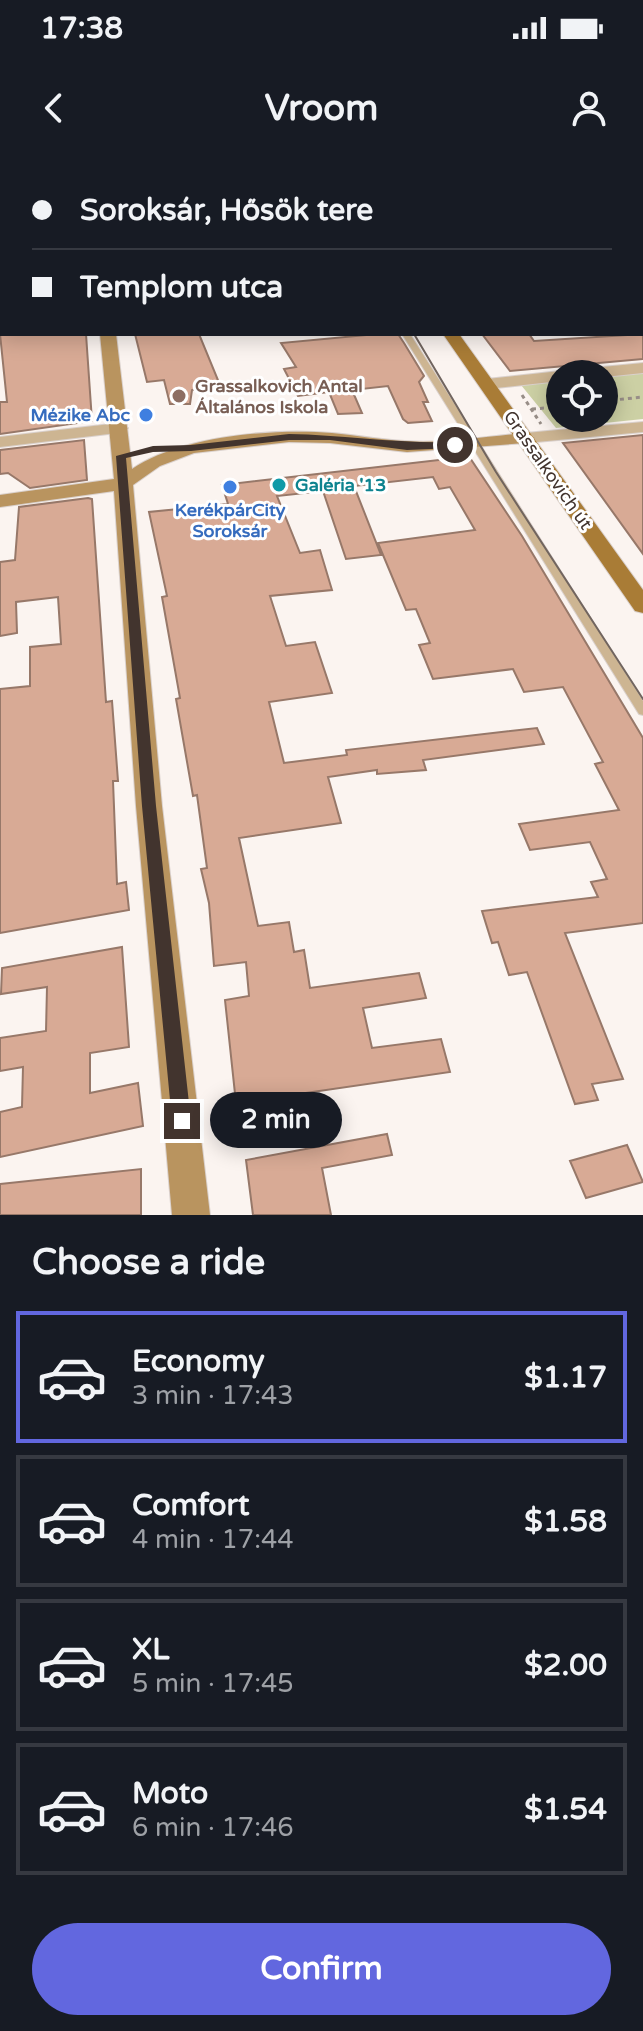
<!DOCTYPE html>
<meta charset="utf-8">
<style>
:root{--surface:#171b24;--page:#242831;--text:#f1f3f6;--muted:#9ea1a6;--line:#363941;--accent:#6267df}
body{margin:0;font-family:"Varela Round",sans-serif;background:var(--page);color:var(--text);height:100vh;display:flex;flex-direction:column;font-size:30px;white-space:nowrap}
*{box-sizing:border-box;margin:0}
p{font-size:26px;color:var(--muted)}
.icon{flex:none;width:44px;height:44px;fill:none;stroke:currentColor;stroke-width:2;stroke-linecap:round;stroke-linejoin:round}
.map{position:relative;height:1055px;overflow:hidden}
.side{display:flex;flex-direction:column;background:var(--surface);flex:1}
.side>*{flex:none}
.banner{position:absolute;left:0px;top:0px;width:644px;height:176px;box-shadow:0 4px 20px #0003;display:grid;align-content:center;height:176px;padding:0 32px;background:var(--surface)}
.controls{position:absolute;left:546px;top:200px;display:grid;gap:16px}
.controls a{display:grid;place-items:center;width:72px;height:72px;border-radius:50%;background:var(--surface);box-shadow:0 4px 20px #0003;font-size:40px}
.end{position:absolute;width:36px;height:36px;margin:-18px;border:10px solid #42342e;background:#fff;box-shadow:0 0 0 4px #fff}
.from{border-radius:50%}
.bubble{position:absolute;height:56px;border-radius:28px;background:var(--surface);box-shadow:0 4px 20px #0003;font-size:26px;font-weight:700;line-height:56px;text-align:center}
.banner b{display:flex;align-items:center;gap:28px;height:76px;font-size:30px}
.banner b+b{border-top:2px solid var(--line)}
.banner i{width:20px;height:20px;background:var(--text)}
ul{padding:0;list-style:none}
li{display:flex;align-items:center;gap:24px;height:132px;margin:0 16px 12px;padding:0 16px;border:4px solid var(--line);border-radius:0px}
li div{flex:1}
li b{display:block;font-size:30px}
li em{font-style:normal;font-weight:700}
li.selected{border-color:var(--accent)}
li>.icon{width:72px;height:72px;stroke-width:1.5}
h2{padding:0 32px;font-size:36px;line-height:96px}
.cta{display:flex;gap:16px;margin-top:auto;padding:16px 32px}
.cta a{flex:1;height:92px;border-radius:48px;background:var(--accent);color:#fff;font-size:32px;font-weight:700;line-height:92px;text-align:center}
.status{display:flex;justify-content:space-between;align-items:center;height:56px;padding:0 40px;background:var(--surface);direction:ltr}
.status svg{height:22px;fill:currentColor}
header{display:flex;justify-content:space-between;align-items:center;height:104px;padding:0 32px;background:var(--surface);font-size:36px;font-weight:700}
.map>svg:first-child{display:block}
</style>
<div class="status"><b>17:38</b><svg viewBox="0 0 49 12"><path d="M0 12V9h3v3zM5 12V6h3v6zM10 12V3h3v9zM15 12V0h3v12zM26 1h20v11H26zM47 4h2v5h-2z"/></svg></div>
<header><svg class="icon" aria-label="back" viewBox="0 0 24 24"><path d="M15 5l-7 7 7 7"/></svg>Vroom<svg class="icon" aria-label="person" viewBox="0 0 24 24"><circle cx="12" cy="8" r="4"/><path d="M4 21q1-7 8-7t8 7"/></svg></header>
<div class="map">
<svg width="643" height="1055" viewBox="0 0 643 1055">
<rect width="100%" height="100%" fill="#fbf4f0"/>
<path fill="#ccd0a4" d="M643,211v48l-87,9 -35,-43 39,-5v38h44v-42z"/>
<path fill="#d8aa95" stroke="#977869" stroke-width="2" d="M0,174h86l6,87 -92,13v-32h7z
M135,174h64l21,51 -28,5 -2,14h-20l-6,-24 -17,2z
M377,174h21l6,9 20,33 -5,6 9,20h-5l9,19 -24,2 -5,-4 -15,-33 -36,4 10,23 -24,1 -9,-22 -31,4 -14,-27 12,-2 -15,-24z
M482,174h47l5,7 109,-7v25l-133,12z
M643,275v119l-80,-111z
M84,280l3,40 -57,8 -22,-15 -8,1v-24z
M465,297l5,1 52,78 121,202v185l-78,10 58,146 -31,5 6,16 -23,4 -48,-132 -18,3 -11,-33 -6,1 -10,-32 116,-14 -7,-15 16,-3 -17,-37 -60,8 -11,-26 100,-14 -24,-46 8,-2 -40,-75 -39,5 -11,-23 -80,10 -14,-34 11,-2 -14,-34 -10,1 -28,-67 97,-13 -25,-43 -11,2 -6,-12 -79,9 27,69 -35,4 -23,-68 -46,5 23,57 20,-3 12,40 -62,6 16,50 29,-4 17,51 -63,9 15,61 63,-8 -1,-5 191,-22 7,16 -121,16 3,10 -49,4v-4l-49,7 13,46 -102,15 19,88 31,-4 5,30 10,-2 6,38 109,-15 7,25 -63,10 9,40 69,-9 9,33 -214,31 -11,-103 24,-4 -3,-34 -32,4 -5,-63 -8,-34 6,-1 -10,-73 -4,1 -17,-97 4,-1 -18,-101 5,-1 -18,-84 79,-8 -6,-19z
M88,338l4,1 14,203 6,-1 6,80h-5l4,103 9,-2 3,28 -129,23v-244l30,-3v-39l31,-3 -3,-47 -42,5 1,31 -17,3v-74l15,-2 4,-53z
M122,787l7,100 -39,6v40l48,-10 5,43 -143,31v-45l22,-5 1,-40 -23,4v-33l46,-7 1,-44 -46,7 1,-26z
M387,974l5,21 -70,13 9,47h-78l-7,-55z
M627,985l16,37 -57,16 -16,-37z
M141,1009v46h-141v-31z"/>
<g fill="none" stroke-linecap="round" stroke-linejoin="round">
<defs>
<path id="lane" d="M294,0h6l2,2h-6z
M402,174h8l233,367v14l-4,-1z"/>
<path id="street" d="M526,0h11l1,2h-11z
M642,95h1v9h-1z
M643,203v10l-39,4v-3h-30l8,-5z
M560,211l7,3h-7v7l-73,8 -8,-5 8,-5z
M643,262v10l-117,11 -9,-5 9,-5z
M119,263l9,5 -3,4 -125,15v-10z"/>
<path id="secondary" d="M636,0h7v5l-1,-3h-7z
M0,75h2v8h-2z
M100,174h16l16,135c48,-33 142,-41 200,-36 24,2 48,7 73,8 39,3 82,-5 121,-8l9,5 -9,5 -119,9 -77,-9 -41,-1 -95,11 -34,13 -27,19 29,321 48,409h-38l-36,-409 -22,-315 -114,16v-12l114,-16z"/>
<path id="primary" d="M311,0h10l1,2h-10z
M338,0h11l1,2h-11z
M443,174h16l184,256v23l-8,-2z"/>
</defs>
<use href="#lane" stroke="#dad1cd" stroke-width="2"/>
<use href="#street" stroke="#dad1cd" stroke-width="2"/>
<use href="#secondary" stroke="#dad1cd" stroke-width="2"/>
<use href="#primary" stroke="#dad1cd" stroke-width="2"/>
<path stroke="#988e88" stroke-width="3" stroke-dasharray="4 4" stroke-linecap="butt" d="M522,235l19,29
M547,235l13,5
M604,241l39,-4
M532,249l26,-2"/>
<use href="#lane" fill="#cdb592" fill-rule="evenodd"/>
<use href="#street" fill="#cdb592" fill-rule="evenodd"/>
<use href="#secondary" fill="#b9945f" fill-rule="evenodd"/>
<use href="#primary" fill="#a97c36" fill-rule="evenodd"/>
<path stroke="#71655f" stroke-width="2" d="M414,174l82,138 147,227"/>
</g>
<path fill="#42342e" d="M289,274c56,1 110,10 166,8l5,3 -5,3 -48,2 -77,-10h-41l-98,11 -38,1 -27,6 30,348 35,315 -3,6 -6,3 -7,-3 -3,-6 -30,-315 -26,-350 37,-10 38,-1z"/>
<circle fill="#8d6e63" stroke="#fff" stroke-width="3" cx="179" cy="236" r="8"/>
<g fill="#3f7fe0" stroke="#fff" stroke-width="3">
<circle cx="146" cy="255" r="8"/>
<circle cx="230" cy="327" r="8"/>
</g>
<circle fill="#0f9aa8" stroke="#fff" stroke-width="3" cx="279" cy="325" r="8"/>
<g text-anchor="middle" stroke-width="6" stroke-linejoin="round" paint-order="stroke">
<g font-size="18" font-weight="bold" fill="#785e54" stroke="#fff" text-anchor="start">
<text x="195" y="232">Grassalkovich Antal<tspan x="195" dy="21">Általános Iskola</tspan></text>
</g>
<g font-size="18" font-weight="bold" fill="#366cbe" stroke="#fff" text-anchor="end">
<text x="130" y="261">Mézike Abc</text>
<text x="230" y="356" text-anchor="middle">KerékpárCity<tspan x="230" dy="21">Soroksár</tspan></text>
</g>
<g font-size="18" fill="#42342e" stroke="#fff">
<text transform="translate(548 310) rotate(55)" y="6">Grassalkovich út</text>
</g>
<g font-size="18" font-weight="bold" fill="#0d838f" stroke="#fff" text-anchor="start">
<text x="295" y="331">Galéria '13</text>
</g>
</g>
</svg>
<div class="controls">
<a><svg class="icon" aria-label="locate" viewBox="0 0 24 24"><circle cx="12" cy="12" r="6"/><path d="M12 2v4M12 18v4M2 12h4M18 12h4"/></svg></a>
</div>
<i class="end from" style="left:455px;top:285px"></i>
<i class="end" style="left:182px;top:961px"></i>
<div class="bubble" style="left:210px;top:932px;width:132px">2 min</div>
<div class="banner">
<b><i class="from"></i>Soroksár, Hősök tere</b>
<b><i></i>Templom utca</b>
</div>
</div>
<section class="side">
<h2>Choose a ride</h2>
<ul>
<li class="selected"><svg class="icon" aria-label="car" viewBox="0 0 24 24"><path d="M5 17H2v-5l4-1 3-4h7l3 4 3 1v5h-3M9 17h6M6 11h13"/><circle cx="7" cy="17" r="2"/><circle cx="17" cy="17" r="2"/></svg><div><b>Economy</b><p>3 min · 17:43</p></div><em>$1.17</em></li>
<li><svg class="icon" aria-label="car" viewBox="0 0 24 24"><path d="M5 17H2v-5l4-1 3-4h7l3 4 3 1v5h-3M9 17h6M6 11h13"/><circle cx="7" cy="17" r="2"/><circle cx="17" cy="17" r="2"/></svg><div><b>Comfort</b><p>4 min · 17:44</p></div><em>$1.58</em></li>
<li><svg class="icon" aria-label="car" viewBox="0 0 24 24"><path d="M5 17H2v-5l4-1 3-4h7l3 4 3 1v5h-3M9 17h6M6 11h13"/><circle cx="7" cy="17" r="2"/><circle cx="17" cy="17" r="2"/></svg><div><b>XL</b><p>5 min · 17:45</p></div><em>$2.00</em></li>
<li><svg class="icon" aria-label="car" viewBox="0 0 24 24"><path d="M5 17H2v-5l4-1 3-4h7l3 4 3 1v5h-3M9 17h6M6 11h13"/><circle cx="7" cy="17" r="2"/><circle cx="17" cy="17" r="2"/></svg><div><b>Moto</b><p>6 min · 17:46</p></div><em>$1.54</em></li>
</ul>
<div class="cta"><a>Confirm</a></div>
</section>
